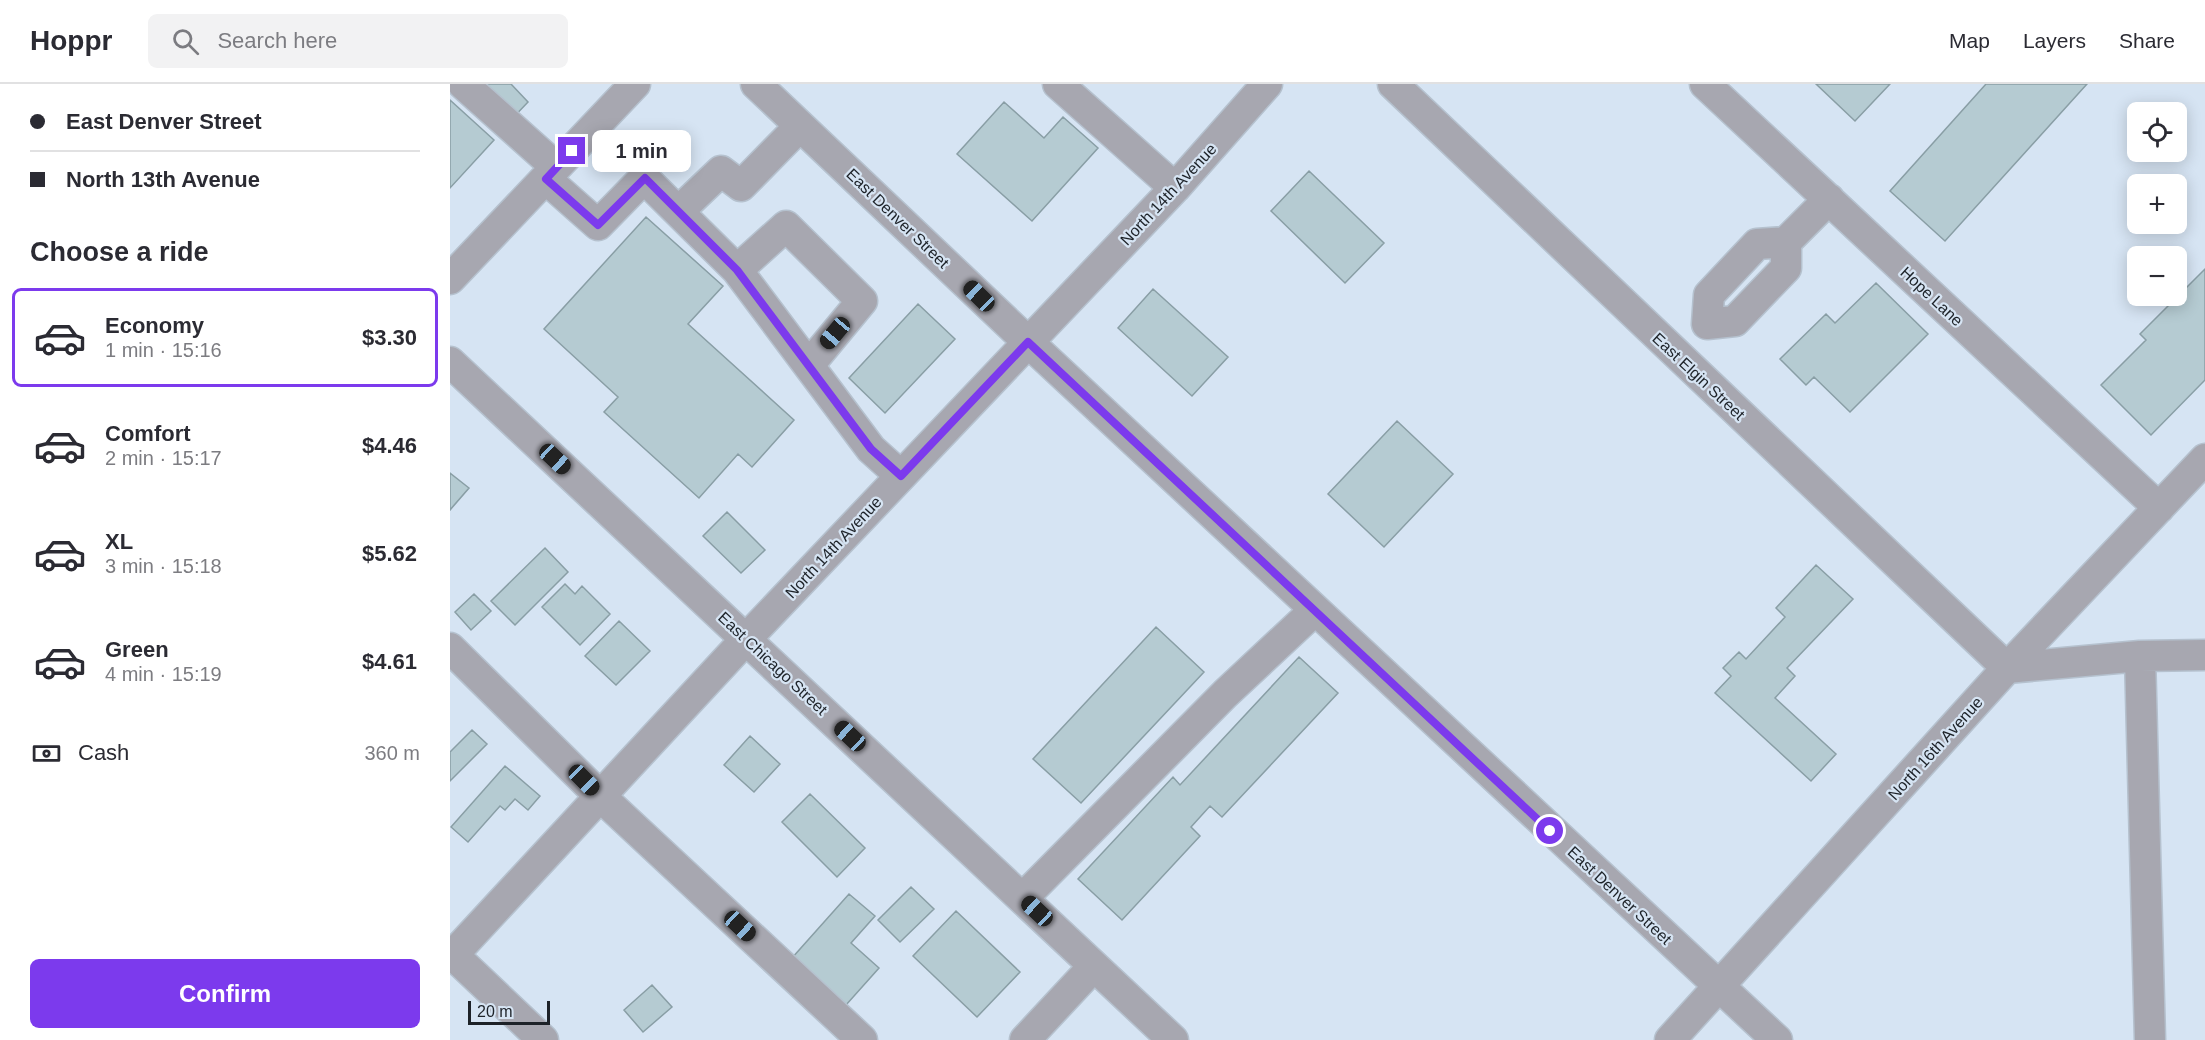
<!DOCTYPE html>
<meta charset="utf-8">
<style>
:root{--surface:#fff;--page:#f2f2f3;--text:#2b2b33;--muted:#7c7c81;--line:#e1e1e2;--accent:#7c3aed}
body{margin:0;font-family:Helvetica,sans-serif;background:var(--page);color:var(--text);height:100vh;display:flex;flex-direction:column;font-size:22px;white-space:nowrap}
*{box-sizing:border-box;margin:0}
p{font-size:20px;color:var(--muted)}
.icon{flex:none;width:33px;height:33px;fill:none;stroke:currentColor;stroke-width:2;stroke-linecap:round;stroke-linejoin:round}
.map{position:relative;flex:1;overflow:hidden}
.details{display:flex;flex-direction:column;background:var(--surface);width:450px}
.details>*{flex:none}
.top-card{display:grid;align-content:center;height:132px;padding:0 30px;background:var(--surface)}
.tools{position:absolute;left:1677px;top:18px;display:grid;gap:12px}
.tools a{display:grid;place-items:center;width:60px;height:60px;border-radius:9px;background:var(--surface);box-shadow:0 3px 15px #0003;font-size:30px}
.scale{position:absolute;left:18px;bottom:15px;width:82px;box-sizing:border-box;padding-left:6px;border:3px solid #1d2228;border-top:0;font-size:16px;line-height:21px;white-space:nowrap;color:#1d2228;-webkit-text-stroke:4px #d6e4f3;paint-order:stroke}
.end{position:absolute;width:27px;height:27px;margin:-14px;border:8px solid #7c3aed;background:#fff;box-shadow:0 0 0 3px #fff}
.from{border-radius:50%}
.bubble{position:absolute;height:42px;border-radius:9px;background:var(--surface);box-shadow:0 3px 15px #0003;font-size:20px;font-weight:800;line-height:42px;text-align:center}
.car{position:absolute;width:18px;height:36px;margin:-18px -9px;border-radius:8px;box-shadow:0 0 4px 2px #0007;background:linear-gradient(#222 24%,#8ab4d8 0 40%,#222 0 76%,#8ab4d8 0 86%,#222 0)}
.top-card b{display:flex;align-items:center;gap:21px;height:57px;font-size:22px}
.top-card b+b{border-top:2px solid var(--line)}
.top-card i{width:15px;height:15px;background:var(--text)}
ul{padding:0;list-style:none}
li{display:flex;align-items:center;gap:18px;height:99px;margin:0 12px 9px;padding:0 18px;border:3px solid transparent;border-radius:9px}
li div{flex:1}
li b{display:block;font-size:22px}
li em{font-style:normal;font-weight:800}
li.on{border-color:var(--accent)}
li>.icon{width:54px;height:54px;stroke-width:1.5}
h2{padding:0 30px;font-size:27px;line-height:72px}
.pay{display:flex;align-items:center;gap:15px;height:66px;padding:0 30px;font-size:22px}
.pay p{margin-inline-start:auto}
.cta{display:flex;gap:12px;margin-top:auto;padding:12px 30px}
.cta a{flex:1;height:69px;border-radius:9px;background:var(--accent);color:#fff;font-size:24px;font-weight:800;line-height:69px;text-align:center}
header{display:flex;align-items:center;gap:36px;box-sizing:border-box;height:84px;padding:0 30px;background:var(--surface);border-bottom:2px solid var(--line)}
header strong{font-size:28px}
nav{display:flex;gap:33px;margin-inline-start:auto;font-size:21px}
.search{width:420px;height:54px;background:var(--page);display:flex;align-items:center;gap:15px;box-sizing:border-box;padding:0 21px;border-radius:9px;color:var(--muted);font-size:22px}
main{display:flex;flex:1;min-height:0}
.map>svg:first-child{display:block}
</style>
<header>
<strong>Hoppr</strong>
<div class="search"><svg class="icon" aria-label="search" viewBox="0 0 24 24"><circle cx="10" cy="10" r="6"/><path d="M15 15l6 6"/></svg>Search here</div>
<nav><a>Map</a><a>Layers</a><a>Share</a></nav>
</header>
<main>
<section class="details">
<div class="top-card">
<b><i class="from"></i>East Denver Street</b>
<b><i></i>North 13th Avenue</b>
</div>
<h2>Choose a ride</h2>
<ul>
<li class="on"><svg class="icon" aria-label="car" viewBox="0 0 24 24"><path d="M5 17H2v-5l4-1 3-4h7l3 4 3 1v5h-3M9 17h6M6 11h13"/><circle cx="7" cy="17" r="2"/><circle cx="17" cy="17" r="2"/></svg><div><b>Economy</b><p>1 min · 15:16</p></div><em>$3.30</em></li>
<li><svg class="icon" aria-label="car" viewBox="0 0 24 24"><path d="M5 17H2v-5l4-1 3-4h7l3 4 3 1v5h-3M9 17h6M6 11h13"/><circle cx="7" cy="17" r="2"/><circle cx="17" cy="17" r="2"/></svg><div><b>Comfort</b><p>2 min · 15:17</p></div><em>$4.46</em></li>
<li><svg class="icon" aria-label="car" viewBox="0 0 24 24"><path d="M5 17H2v-5l4-1 3-4h7l3 4 3 1v5h-3M9 17h6M6 11h13"/><circle cx="7" cy="17" r="2"/><circle cx="17" cy="17" r="2"/></svg><div><b>XL</b><p>3 min · 15:18</p></div><em>$5.62</em></li>
<li><svg class="icon" aria-label="car" viewBox="0 0 24 24"><path d="M5 17H2v-5l4-1 3-4h7l3 4 3 1v5h-3M9 17h6M6 11h13"/><circle cx="7" cy="17" r="2"/><circle cx="17" cy="17" r="2"/></svg><div><b>Green</b><p>4 min · 15:19</p></div><em>$4.61</em></li>
</ul>
<div class="pay"><svg class="icon" aria-label="cash" viewBox="0 0 24 24"><path d="M3 7h18v10H3z"/><circle cx="12" cy="12" r="2"/></svg>Cash<p>360 m</p></div>
<div class="cta"><a>Confirm</a></div>
</section>
<div class="map">
<svg width="1755" height="956" viewBox="0 0 1755 956">
<rect width="100%" height="100%" fill="#d6e4f3"/>
<path fill="#b5cbd2" stroke="#899ea5" stroke-width="1.5" d="M31,0h30l17,18 -20,21z
M1366,0h74l-35,37z
M1536,0h101l-142,157 -55,-50z
M0,16l44,40 -44,48z
M554,18l40,36 19,-21 35,31 -66,73 -75,-67z
M859,87l75,72 -39,40 -74,-72z
M196,133l77,69 -35,38 106,96 -42,47 -14,-13 -39,44 -95,-86 14,-15 -74,-68z
M1755,185v111l-54,55 -50,-50 45,-45 -6,-6z
M1426,199l52,51 -78,78 -36,-35 -8,8 -26,-26 46,-45 9,9z
M703,205l75,68 -36,39 -74,-68z
M468,220l37,35 -70,74 -36,-35z
M947,337l56,53 -69,73 -56,-53z
M0,389l19,15 -19,22z
M277,428l38,38 -24,23 -38,-37z
M95,464l23,24 -53,53 -24,-24z
M1366,481l37,34 -66,69 8,8 -20,22 61,56 -25,27 -96,-88 16,-17 -8,-8 16,-16 7,7 39,-42 -9,-9z
M115,500l10,10 7,-8 28,28 -30,31 -38,-38z
M24,510l17,17 -20,19 -16,-18z
M169,537l31,30 -34,34 -31,-29z
M706,543l48,45 -123,131 -48,-44z
M849,573l39,36 -116,124 -12,-11 -19,21 9,9 -78,84 -44,-41 95,-102 7,8z
M22,646l15,14 -37,37v-29z
M300,652l30,28 -26,28 -30,-27z
M55,682l35,30 -12,14 -13,-11 -10,11 -5,-4 -32,36 -17,-15z
M360,710l55,54 -28,29 -55,-55z
M461,803l23,22 -34,33 -22,-22z
M399,810l26,22 -24,27 28,25 -33,37 -54,-47z
M506,827l64,61 -43,45 -64,-61z
M202,901l20,22 -29,25 -19,-22z"/>
<g fill="none" stroke-linecap="round" stroke-linejoin="round">
<defs>
<path id="minor" d="M13,0l93,83
M306,0l272,258 749,698
M608,0l117,104
M943,0l614,584 133,-12 65,-1
M1255,0l454,424
M96,95l52,46 46,-47 93,92 134,179 30,27
M229,127l42,-40 20,15 59,-60
M1336,158v26l-51,53 -28,3 2,-29 48,-51 29,-2 43,-43
M287,186l49,-44 76,75 -53,64
M0,195l185,-195
M0,278l723,678
M0,564l150,148 262,244
M1690,572l10,384
M573,814l202,-204 90,-84
M0,868l93,88
M0,874l297,-320 428,-450 92,-104
M575,956l69,-74
M1220,956l337,-372 198,-209"/>
</defs>
<use href="#minor" stroke="#b5c1ce" stroke-width="33"/>
<use href="#minor" stroke="#a7a7b0" stroke-width="30"/>
</g>
<g fill="none" stroke-linecap="round" stroke-linejoin="round">
<path stroke="#7c3aed" stroke-width="8" d="M122,67l-26,28 52,46 47,-47 92,92 134,179 30,27 127,-134 522,489"/>
</g>
<g text-anchor="middle" stroke-width="4.5" stroke-linejoin="round" paint-order="stroke">
<g font-size="16" fill="#1d2228" stroke="#d6e4f3">
<text transform="translate(718 110) rotate(-47)" y="6">North 14th Avenue</text>
<text transform="translate(448 134) rotate(44)" y="6">East Denver Street</text>
<text transform="translate(1482 212) rotate(43)" y="6">Hope Lane</text>
<text transform="translate(1249 292) rotate(43)" y="6">East Elgin Street</text>
<text transform="translate(383 463) rotate(-47)" y="6">North 14th Avenue</text>
<text transform="translate(323 579) rotate(43)" y="6">East Chicago Street</text>
<text transform="translate(1485 664) rotate(-48)" y="6">North 16th Avenue</text>
<text transform="translate(1170 811) rotate(43)" y="6">East Denver Street</text>
</g>
</g>
</svg>
<div class="tools">
<a><svg class="icon" aria-label="locate" viewBox="0 0 24 24"><circle cx="12" cy="12" r="6"/><path d="M12 2v4M12 18v4M2 12h4M18 12h4"/></svg></a>
<a>+</a>
<a>−</a>
</div>
<div class="scale">20 m</div>
<i class="end from" style="left:1100px;top:747px"></i>
<i class="end" style="left:122px;top:67px"></i>
<div class="bubble" style="left:142px;top:46px;width:99px">1 min</div>
<i class="car" style="left:529px;top:212px;rotate:314deg"></i>
<i class="car" style="left:385px;top:249px;rotate:220deg"></i>
<i class="car" style="left:105px;top:375px;rotate:133deg"></i>
<i class="car" style="left:400px;top:652px;rotate:313deg"></i>
<i class="car" style="left:134px;top:696px;rotate:135deg"></i>
<i class="car" style="left:587px;top:827px;rotate:313deg"></i>
<i class="car" style="left:290px;top:842px;rotate:133deg"></i>
</div>
</main>
